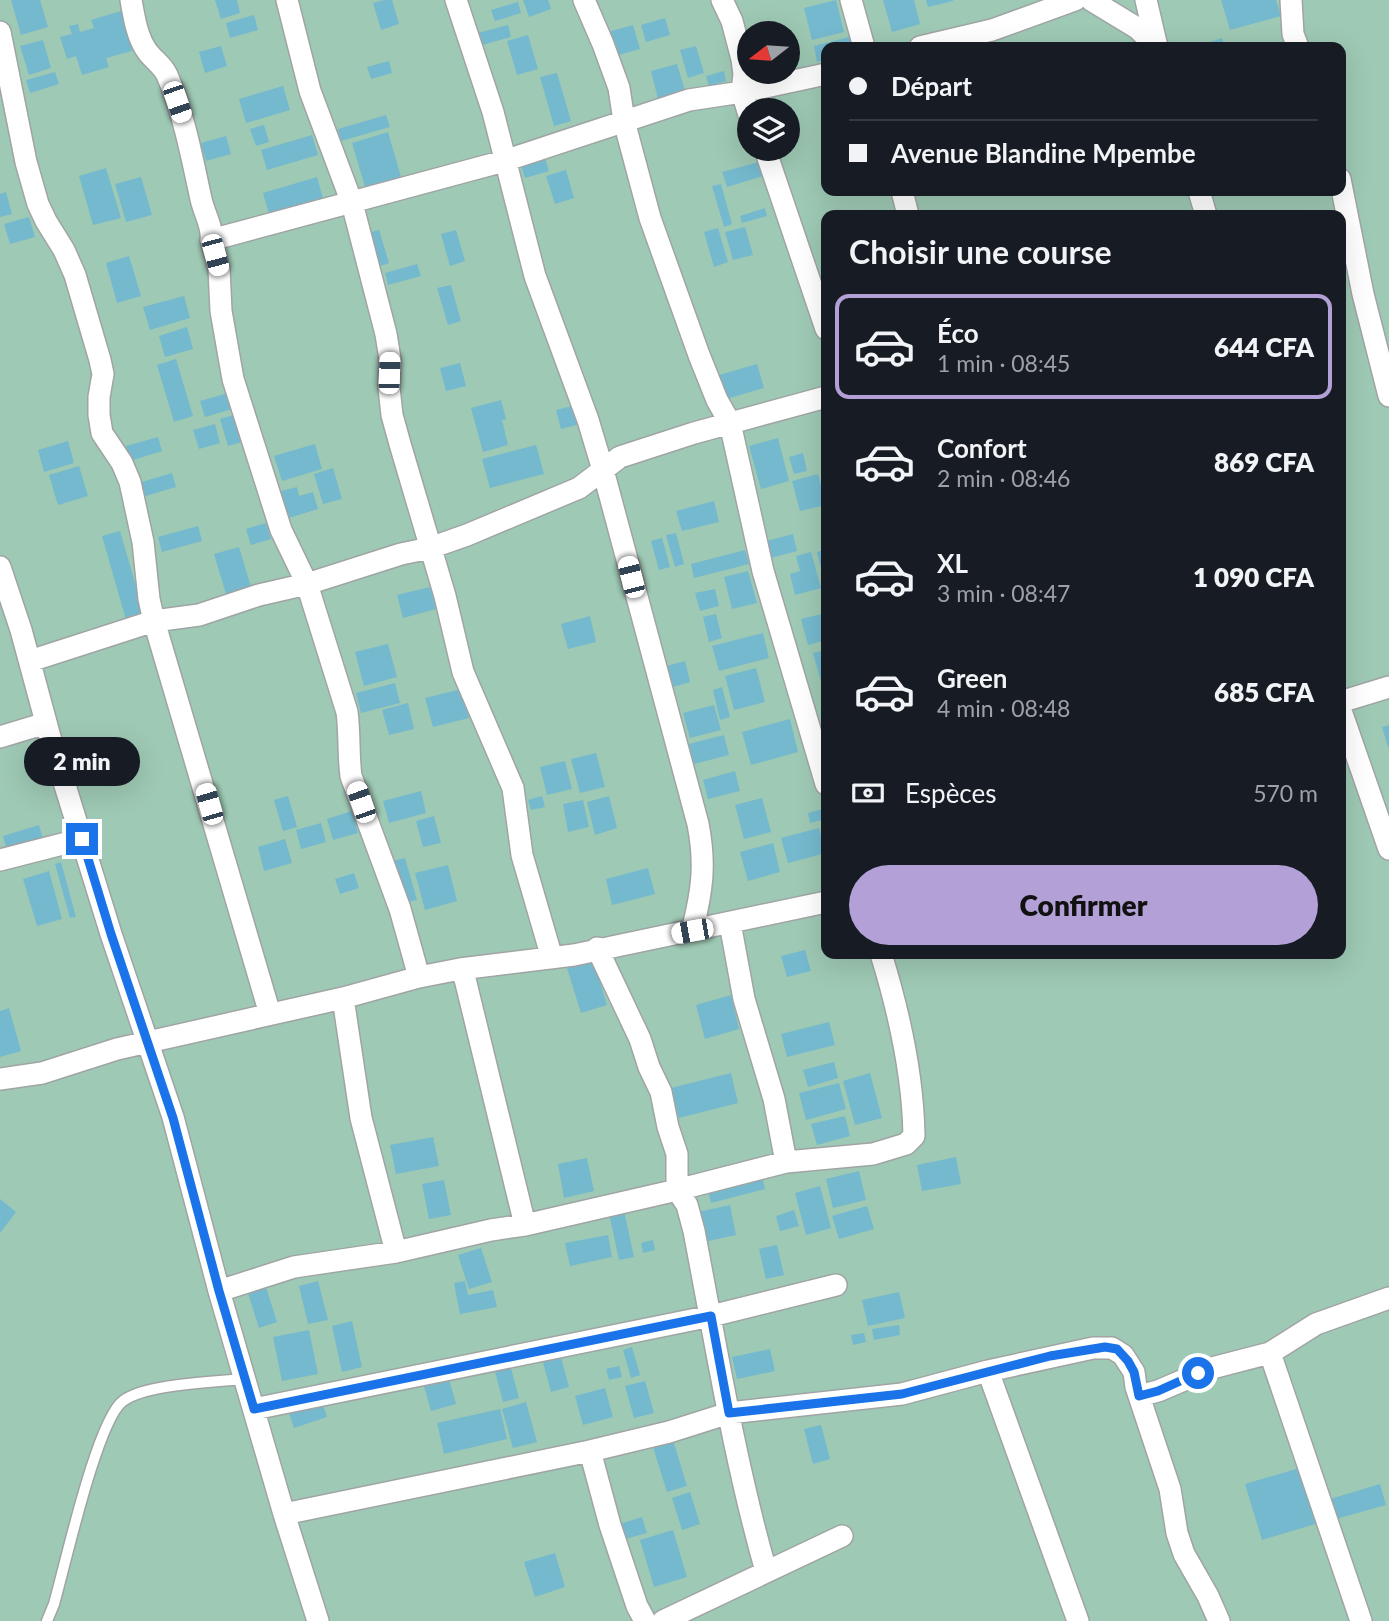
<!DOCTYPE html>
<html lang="fr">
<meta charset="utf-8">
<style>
:root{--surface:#171b24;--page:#20242c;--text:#f1f3f6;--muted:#9ea1a6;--line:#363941;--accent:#b2a0d7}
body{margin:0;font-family:Lato,sans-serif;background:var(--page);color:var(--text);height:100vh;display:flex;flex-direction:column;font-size:26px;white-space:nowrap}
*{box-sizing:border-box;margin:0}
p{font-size:23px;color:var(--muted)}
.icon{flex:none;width:38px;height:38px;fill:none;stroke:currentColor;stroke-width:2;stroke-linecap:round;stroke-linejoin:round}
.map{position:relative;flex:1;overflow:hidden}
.sheet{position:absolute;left:821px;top:210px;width:525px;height:749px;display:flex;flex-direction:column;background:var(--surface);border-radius:14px;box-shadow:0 7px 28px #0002}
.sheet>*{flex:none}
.top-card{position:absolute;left:821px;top:42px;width:525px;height:154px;border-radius:14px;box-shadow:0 7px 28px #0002;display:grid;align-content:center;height:154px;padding:0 28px;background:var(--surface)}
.needle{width:46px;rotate:253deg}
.controls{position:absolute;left:737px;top:21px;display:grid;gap:14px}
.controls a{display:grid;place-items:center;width:63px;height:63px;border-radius:50%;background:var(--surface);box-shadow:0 7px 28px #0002;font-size:35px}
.end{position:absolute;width:32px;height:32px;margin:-16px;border:9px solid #1a73e8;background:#fff;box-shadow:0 0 0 4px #fff}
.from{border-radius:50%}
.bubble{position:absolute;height:49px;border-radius:24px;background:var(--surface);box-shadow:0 7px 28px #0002;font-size:23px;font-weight:800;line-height:49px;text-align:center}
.car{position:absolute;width:21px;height:42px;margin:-21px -10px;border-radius:9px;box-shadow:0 0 5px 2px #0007;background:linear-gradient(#fff 24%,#345 0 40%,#fff 0 76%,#345 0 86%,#fff 0)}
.top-card b{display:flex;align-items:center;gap:24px;height:66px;font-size:26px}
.top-card b+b{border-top:2px solid var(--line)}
.top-card i{width:18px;height:18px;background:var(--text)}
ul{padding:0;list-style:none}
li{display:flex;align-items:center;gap:21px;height:105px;margin:0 14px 10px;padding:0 14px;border:4px solid transparent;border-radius:14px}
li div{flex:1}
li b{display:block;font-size:26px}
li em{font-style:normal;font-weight:800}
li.on{border-color:var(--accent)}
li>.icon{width:63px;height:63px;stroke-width:1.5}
h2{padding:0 28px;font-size:32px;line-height:84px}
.pay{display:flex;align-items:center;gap:18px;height:77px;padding:0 28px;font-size:26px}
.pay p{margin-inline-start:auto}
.button{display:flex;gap:14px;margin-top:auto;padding:14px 28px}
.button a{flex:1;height:80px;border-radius:42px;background:var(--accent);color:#111;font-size:28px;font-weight:800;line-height:80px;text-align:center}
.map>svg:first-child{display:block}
</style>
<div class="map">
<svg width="1389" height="1621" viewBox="0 0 1389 1621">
<rect width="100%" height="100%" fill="#eaefef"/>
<path fill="#9ec9b4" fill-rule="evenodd" d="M0,0h1389v1621h-1389zM749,33h39v39h-39zM826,47h514v144h-514zM749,110h39v39h-39zM826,215h514v739h-514z"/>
<path fill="#75b9ce" d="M11,0h29l8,27 -27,8z
M215,0h22l3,13 -19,6z
M384,0h8l7,24 -18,6 -8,-27z
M523,0h25l3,9 -22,8z
M836,0l8,32 -32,8 -8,-32z
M883,0h31l6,24 -28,8z
M926,0h27v1l-25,6z
M1221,0h55l5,16 -51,14z
M518,2l3,11 -26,8 -4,-11z
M121,11l11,40 -26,7 3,9 -27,8 -6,-19 -9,3 -7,-22 12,-3 -3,-8 9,-2 2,8 14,-4 -3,-8z
M254,15l4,15 -28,8 -4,-15z
M665,18l5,17 -24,7 -5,-17z
M508,25l3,12 -29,8 -4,-12z
M633,25l7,24 -25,7 -7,-24z
M528,35l10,34 -21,6 -10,-34z
M849,37l3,10h-26v12l-9,3 -3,-16z
M1222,38l3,9h-20l-1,-3z
M43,40l8,28 -22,7 -9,-29z
M221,46l6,20 -22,7 -6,-21z
M696,46l8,27 -16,5 -8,-28z
M389,61l3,12 -21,6 -4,-12z
M677,64l8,27 -27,8 -7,-28z
M724,71l2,10 -17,5 -3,-10z
M55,72l4,12 -29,9 -4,-13z
M557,73l14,48 -17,5 -14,-49z
M283,86l7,24 -44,13 -7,-24z
M386,115l4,12 -49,14 -3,-12z
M264,125l5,17 -13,4 -6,-17z
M388,132l13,45 -36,10 -13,-44z
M312,135l6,20 -51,15 -6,-20z
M226,136l5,18 -25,7 -5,-18z
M545,158l4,13 -24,7 -4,-13z
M759,162l4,14 -36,11 -5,-15z
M106,168l15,50 -28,7 -14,-49z
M566,170l8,28 -19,6 -9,-28z
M141,177l11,38 -26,7 -11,-38z
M317,177l7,25 -54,15 -7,-24z
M721,184l11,40 -8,3 -12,-41z
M6,192l6,22 -12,3v-23z
M765,208l2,8 -25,7 -2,-7z
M29,217l6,20 -25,7 -6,-20z
M745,227l8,28 -20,5 -8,-28z
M718,228l10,34 -14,5 -10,-35z
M379,230l10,33 -12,4 -9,-34z
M456,230l9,31 -15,5 -9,-32z
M129,256l12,40 -24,7 -11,-40z
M417,264l4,12 -33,9 -3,-12z
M451,285l10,36 -13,4 -11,-37z
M184,296l6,22 -40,12 -7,-23z
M187,327l6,22 -28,8 -6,-21z
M176,359l17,57 -19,6 -17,-57z
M460,363l6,23 -20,5 -6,-23z
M757,364l7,24 -38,11 -7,-24z
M228,393l4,16 -27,8 -5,-16z
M501,400l5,19 -4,1 6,25 -25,7 -12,-44z
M572,406l5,19 -16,4 -5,-19z
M234,415l8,27 -14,4 -8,-27z
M215,424l5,19 -21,6 -6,-19z
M158,437l4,14 -32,10 -4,-15z
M778,438l11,43 -28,8 -12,-43z
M68,441l6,22 -30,9 -6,-22z
M315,444l7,25 -40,12 -8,-25z
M536,445l8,29 -54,14 -8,-29z
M803,453l4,18 -13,3 -5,-17z
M79,466l9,30 -30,9 -9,-30z
M333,468l9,31 -19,5 -9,-30z
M172,473l4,14 -37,11 -4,-14z
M818,474l8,31 -26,6 -8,-30z
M297,487l2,9 14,-4 5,17 -29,9 -8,-27z
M714,501l5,21 -37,9 -6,-20z
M266,523l5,16 -20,6 -5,-16z
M198,526l4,15 -40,11 -4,-15z
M120,531l24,83 -18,6 -24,-84z
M676,533l8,31 -9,3 -9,-32z
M793,534l4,17 -30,8 -5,-17z
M662,538l8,29 -11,3 -8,-29z
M239,547l12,40 -25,7 -12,-40z
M826,549v34l-1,1 -8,-32z
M745,550l4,14 -55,14 -3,-14z
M811,552l10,36 -26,7 -5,-21 10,-3 -4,-15z
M748,571l9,32 -25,6 -8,-32z
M430,587l6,22 -33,9 -6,-23z
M715,589l4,17 -19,5 -5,-18z
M826,613v27l-18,5 -7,-26z
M716,614l6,24 -13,4 -6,-25z
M590,616l6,26 -28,7 -7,-25z
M763,633l6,25 -50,13 -7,-25z
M388,644l9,33 -33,9 -9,-34z
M826,650v31l-5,1 -8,-29z
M685,661l5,21 -17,5 -6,-21z
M756,668l9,34 -31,8 -9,-34z
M395,683l5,20 -39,10 -5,-20z
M722,687l8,30 -10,3 -7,-30z
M461,689l8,29 -36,9 -8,-29z
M408,703l6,26 -25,6 -7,-25z
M714,705l7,25 -31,8 -7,-25z
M790,719l8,33 -47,13 -9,-33z
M1389,725v22h-1l-6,-20z
M724,735l5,20 -35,9 -5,-20z
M596,753l9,34 -25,6 -9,-34z
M565,761l7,28 -25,6 -7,-28z
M735,771l5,20 -32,8 -5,-19z
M421,791l5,22 -37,10 -6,-22z
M288,796l9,31 -14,4 -9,-31z
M542,796l3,11 -14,3 -3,-10z
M609,796l8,32 -22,7 -8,-33z
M762,798l9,34 -27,7 -9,-34z
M583,800l6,27 -21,5 -5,-28z
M823,809l3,10 -16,4 -2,-10z
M352,811l6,22 -25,7 -6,-21z
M434,816l7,27 -18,4 -7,-26z
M321,823l5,19 -25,7 -5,-19z
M39,825l5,18 -36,11 -5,-18z
M819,828l7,25 -38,10 -7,-25z
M285,839l7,24 -28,8 -6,-24z
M773,843l7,29 -32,9 -8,-29z
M405,858l12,42 -14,3 -11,-42z
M61,862l15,55 -6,1 -15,-54z
M448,865l9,36 -32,9 -10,-37z
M648,868l7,26 -43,11 -6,-26z
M49,871l13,48 -25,7 -14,-47z
M354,873l5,15 -19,6 -5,-15z
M805,950l6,21 -24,6 -6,-21z
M593,960l14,45 -26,8 -14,-45z
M731,995l8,34 -34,10 -9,-34z
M9,1008l12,43 -21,6v-46z
M829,1022l6,23 -48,12 -6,-23z
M834,1062l4,16 -30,9 -5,-17z
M731,1073l7,30 -59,15 -8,-30z
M870,1073l12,45 -27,7 -12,-44z
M839,1083l7,26 -40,11 -7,-27z
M845,1116l5,20 -33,9 -6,-21z
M433,1137l6,29 -43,8 -6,-29z
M956,1157l5,27 -39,7 -5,-26z
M587,1158l7,33 -30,7 -6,-34z
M859,1171l7,29 -33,8 -7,-29z
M761,1172l4,17 -54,14 -4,-17z
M444,1180l7,35 -22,4 -7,-35z
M820,1186l11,42 -25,7 -11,-42z
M0,1199l16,13 -16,21z
M730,1205l6,30 -32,7 -6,-30z
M867,1206l7,23 -35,10 -7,-23z
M794,1210l5,16 -19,5 -4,-15z
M624,1211l10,46 -15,3 -10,-47z
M608,1235l4,22 -42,9 -5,-23z
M653,1240l2,10 -12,3 -2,-10z
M777,1245l7,30 -18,4 -7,-30z
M481,1248l11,34 -23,7 -11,-34z
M318,1281l10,39 -20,4 -9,-38z
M465,1281l3,14 25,-5 4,17 -37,7 -6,-31z
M265,1284l12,38 -18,6 -12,-38z
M899,1292l6,26 -37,8 -6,-26z
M352,1321l10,46 -20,5 -10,-46z
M899,1325l1,10 -26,5 -2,-11z
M309,1330l9,44 -36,7 -9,-44z
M864,1333l2,9 -13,3 -2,-10z
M632,1347l8,28 -9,3 -8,-28z
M770,1349l5,22 -38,8 -5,-22z
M560,1354l9,33 -18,5 -9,-33z
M619,1366l3,11 -13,3 -3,-11z
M511,1368l8,30 -16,4 -8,-30z
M447,1372l9,32 -25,7 -9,-32z
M645,1381l9,32 -20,5 -9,-32z
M605,1388l8,29 -30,8 -8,-29z
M322,1402l5,15 -33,11 -5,-15z
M526,1402l11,40 -24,6 -11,-39z
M500,1409l7,30 -63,15 -7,-31z
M821,1425l9,34 -17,5 -9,-35z
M673,1440l14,46 -20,6 -14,-45z
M1303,1467l16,56 -57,17 -17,-56z
M1380,1484l6,21 -50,14 -6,-20z
M690,1492l10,32 -18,6 -10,-32z
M642,1517l5,16 -22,6 -5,-15z
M673,1530l14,47 -33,10 -14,-47z
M555,1553l10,34 -30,10 -11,-35z"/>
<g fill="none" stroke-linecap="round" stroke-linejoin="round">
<defs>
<path id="lane" d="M47,1621l7,-17c11,-38 43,-184 69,-203 22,-17 92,-19 122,-22"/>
<path id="street" d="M131,0c3,17 6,37 16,51 6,9 15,13 20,24 17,39 25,83 34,124 3,14 12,28 10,41l293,-79 185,-61 53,-8 84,-18
M287,0l23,91 42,112 34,131 4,25 -1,29 3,27 8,29 45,152 18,76 50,116 9,67 30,103
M456,0l37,112 42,164 53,144 15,50 95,354c8,41 4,68 -6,107
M584,0l19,44 16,44 5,33 26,97 49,137 18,45 13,23 33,148 63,213
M722,0l10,21 10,38 2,15 -2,18 7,23
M851,0l13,47
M1091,0l46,28 20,19
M1146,0l11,47
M1291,0l2,34 5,13
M0,32l26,130 12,42 8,17 18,29 11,25 25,85 3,14 -4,23v18l3,18 20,30 8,19 13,60 6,57 5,22 116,393
M920,47l72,-17 83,-30
M765,149l61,180
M1340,179l23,115 26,102
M902,191l6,24
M1199,191l7,24
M211,240l8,29 2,42 12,68 48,151 26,54 40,128c3,22 1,43 4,64l49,133 19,68
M0,567l21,63 29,107 61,197 62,183 46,174 65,223 34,107
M30,661l124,-40 45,-6 60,-20 48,-11 94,-30 29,-6 37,-13 112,-47 41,-31 74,-24 132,-36
M1340,702l49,-15
M1340,708l49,141
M0,737l46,-14
M0,860l82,-21
M730,923l14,76 30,100 12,63
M597,948l43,91 9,28 12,25 7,35 9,27v36l10,15 7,26c22,114 40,228 72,340
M460,969l5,10 60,246
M343,998l18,120 35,134
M0,1079l42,-6 75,-24 226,-51 76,-21 41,-8 114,-14 252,-53
M219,1291l75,-24 102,-15 95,-22 34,-5 152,-35 109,-28 87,-8 33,-10 8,-8c-1,-61 -15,-124 -33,-182
M1270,1353l91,268
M988,1371l90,250
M1139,1396l19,-5 54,-23 58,-15 46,-29 73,-26
M254,1409l457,-93 125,-31
M590,1451l20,74 27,81 8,15
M284,1514l306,-63 79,-19 60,-19 173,-19 86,-23 105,-23h19l11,7 11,17 2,15 34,102 7,44 7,21 24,42 11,25
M663,1621l179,-85"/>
</defs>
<use href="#lane" stroke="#a0a4a5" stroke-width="13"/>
<use href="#street" stroke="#a0a4a5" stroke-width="24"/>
<use href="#lane" stroke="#fff" stroke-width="10"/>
<use href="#street" stroke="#fff" stroke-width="21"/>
</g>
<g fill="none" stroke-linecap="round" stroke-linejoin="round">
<path stroke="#1a73e8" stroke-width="9" d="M82,839l29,95 62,184 46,173 35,118 457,-93 18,97 173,-19 148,-38 55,-9 12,2 11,12 6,11 5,24 19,-5 40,-18"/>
</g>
</svg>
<div class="controls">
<a><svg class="needle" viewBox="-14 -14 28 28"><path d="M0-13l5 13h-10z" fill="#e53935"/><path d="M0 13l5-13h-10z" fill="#9ea1a6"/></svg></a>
<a><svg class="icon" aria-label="layers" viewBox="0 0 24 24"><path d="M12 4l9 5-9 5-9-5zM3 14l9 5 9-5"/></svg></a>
</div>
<i class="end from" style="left:1198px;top:1373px"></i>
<i class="end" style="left:82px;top:839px"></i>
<div class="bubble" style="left:24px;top:737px;width:116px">2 min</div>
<i class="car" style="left:177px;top:102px;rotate:161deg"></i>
<i class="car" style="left:215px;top:255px;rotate:165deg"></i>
<i class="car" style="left:389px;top:373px;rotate:2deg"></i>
<i class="car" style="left:631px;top:577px;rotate:346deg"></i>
<i class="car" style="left:361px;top:802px;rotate:341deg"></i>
<i class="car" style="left:209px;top:804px;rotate:344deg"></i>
<i class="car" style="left:692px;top:931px;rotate:260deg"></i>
<div class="top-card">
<b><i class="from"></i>Départ</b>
<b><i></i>Avenue Blandine Mpembe</b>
</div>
<section class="sheet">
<h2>Choisir une course</h2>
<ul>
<li class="on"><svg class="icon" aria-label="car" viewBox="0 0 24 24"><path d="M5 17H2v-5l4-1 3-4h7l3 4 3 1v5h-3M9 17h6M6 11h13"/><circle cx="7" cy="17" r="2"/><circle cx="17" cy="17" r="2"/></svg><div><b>Éco</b><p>1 min · 08:45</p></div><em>644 CFA</em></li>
<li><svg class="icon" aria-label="car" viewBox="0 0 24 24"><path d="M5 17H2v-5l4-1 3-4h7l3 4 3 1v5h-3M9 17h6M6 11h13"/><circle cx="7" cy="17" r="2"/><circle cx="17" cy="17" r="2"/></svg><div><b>Confort</b><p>2 min · 08:46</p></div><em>869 CFA</em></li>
<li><svg class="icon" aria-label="car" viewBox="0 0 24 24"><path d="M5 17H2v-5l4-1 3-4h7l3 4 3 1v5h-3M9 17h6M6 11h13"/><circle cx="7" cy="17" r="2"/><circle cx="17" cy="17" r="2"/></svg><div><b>XL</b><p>3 min · 08:47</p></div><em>1 090 CFA</em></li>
<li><svg class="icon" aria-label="car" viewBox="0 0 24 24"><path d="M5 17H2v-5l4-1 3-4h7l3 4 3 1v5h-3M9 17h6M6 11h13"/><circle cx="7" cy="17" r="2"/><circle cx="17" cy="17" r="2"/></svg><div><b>Green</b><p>4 min · 08:48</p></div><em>685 CFA</em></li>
</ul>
<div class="pay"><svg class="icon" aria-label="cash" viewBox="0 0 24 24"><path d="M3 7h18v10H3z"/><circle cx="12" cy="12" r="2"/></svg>Espèces<p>570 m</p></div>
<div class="button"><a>Confirmer</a></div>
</section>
</div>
